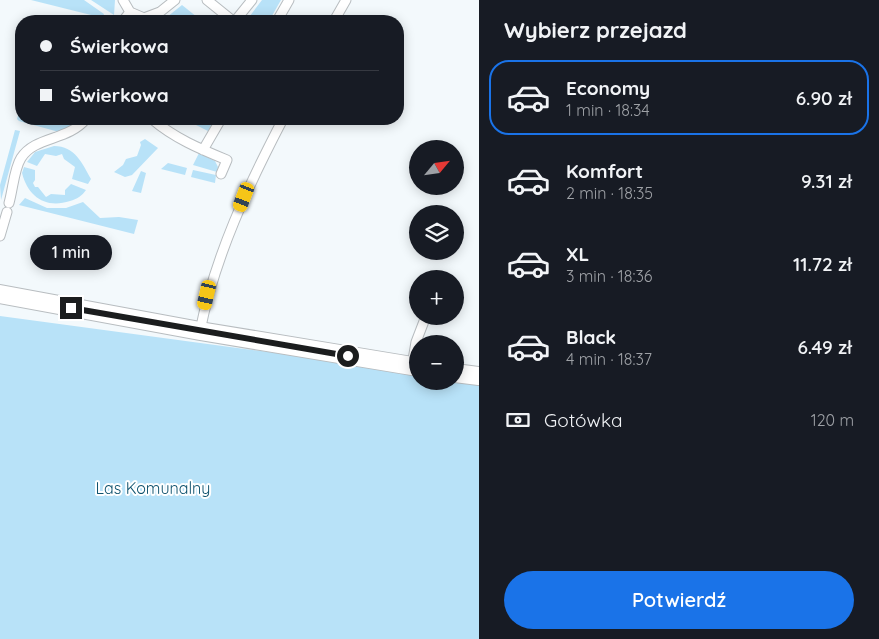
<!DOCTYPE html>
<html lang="pl">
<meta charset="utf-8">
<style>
:root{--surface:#171b24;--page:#20242c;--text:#f1f3f6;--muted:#9ea1a6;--line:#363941;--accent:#1a73e8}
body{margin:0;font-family:Quicksand,sans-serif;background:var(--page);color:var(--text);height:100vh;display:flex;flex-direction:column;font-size:19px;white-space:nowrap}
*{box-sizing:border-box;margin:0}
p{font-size:16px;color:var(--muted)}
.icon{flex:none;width:28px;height:28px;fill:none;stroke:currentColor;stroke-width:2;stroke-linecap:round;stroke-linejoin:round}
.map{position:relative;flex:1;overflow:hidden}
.panel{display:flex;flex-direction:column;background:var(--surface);width:400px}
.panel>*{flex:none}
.hud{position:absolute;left:15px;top:15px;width:389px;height:110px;border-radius:20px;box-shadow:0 2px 12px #0003;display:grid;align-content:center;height:110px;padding:0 25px;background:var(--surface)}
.needle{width:32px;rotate:61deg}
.buttons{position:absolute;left:409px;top:140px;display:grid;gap:10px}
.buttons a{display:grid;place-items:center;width:55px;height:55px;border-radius:50%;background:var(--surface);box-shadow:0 2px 12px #0003;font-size:25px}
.end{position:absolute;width:22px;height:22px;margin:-11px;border:6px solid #1b1d1e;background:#fff;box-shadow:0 0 0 2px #fff}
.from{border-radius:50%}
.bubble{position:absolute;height:35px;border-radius:18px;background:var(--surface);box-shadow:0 2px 12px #0003;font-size:16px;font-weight:600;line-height:35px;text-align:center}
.car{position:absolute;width:15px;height:30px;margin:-15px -8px;border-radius:6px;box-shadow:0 0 4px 1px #0007;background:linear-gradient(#f5c518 24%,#345 0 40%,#f5c518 0 76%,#345 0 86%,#f5c518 0)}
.hud b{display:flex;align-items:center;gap:18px;height:48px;font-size:19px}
.hud b+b{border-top:1px solid var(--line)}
.hud i{width:12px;height:12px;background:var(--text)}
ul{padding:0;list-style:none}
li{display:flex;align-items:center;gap:15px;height:75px;margin:0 10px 8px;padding:0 15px;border:2px solid transparent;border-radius:20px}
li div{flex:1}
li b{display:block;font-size:19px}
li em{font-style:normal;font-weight:600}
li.selected{border-color:var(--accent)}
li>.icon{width:45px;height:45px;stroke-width:1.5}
h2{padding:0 25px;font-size:22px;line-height:60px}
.pay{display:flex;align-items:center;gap:12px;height:55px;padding:0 25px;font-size:19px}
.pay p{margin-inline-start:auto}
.button{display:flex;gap:10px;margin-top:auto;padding:10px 25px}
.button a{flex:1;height:58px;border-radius:30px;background:var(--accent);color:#fff;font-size:20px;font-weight:600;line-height:58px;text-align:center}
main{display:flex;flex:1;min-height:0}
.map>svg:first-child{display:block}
</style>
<main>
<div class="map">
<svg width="479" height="639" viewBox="0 0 479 639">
<rect width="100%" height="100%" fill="#f3f9fc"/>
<path fill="#b8e2f8" d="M31,0h53l20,14 -2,7h-13l2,-6z
M91,0h24l-1,15z
M262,0h19l-12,21h-23z
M182,5l20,16h-40z
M19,112l2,1v6h25l18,4 1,-4h12l-7,7 -11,6 -40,-11 -2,-2z
M184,119h30l-6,12z
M15,130l5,1 -19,69 -1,-15z
M145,139l13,9 -26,27 -7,2 -11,-5 9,-7 3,-6 11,-3 4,-11 -1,-3z
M54,146c21,0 28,17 37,33l-3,5 -16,-5 3,-12 -11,-8 -2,-5 -6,2 -11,-2 -8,12 -10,-4 8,-10z
M199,153l16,8 3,6 -1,5 -24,-7z
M168,163l19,5 -2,7 -24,-6z
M24,167l11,3v10l-2,3 2,4h3l8,10 5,-3 14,1v-5l6,-6 15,6c-4,6 -9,9 -16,11 -24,8 -42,-4 -48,-28z
M193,170l23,5 -1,8 -24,-6z
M141,171l5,2 -5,20 -9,-2z
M25,198l22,10h19l17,-6 17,16 19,-1 19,3 -4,14 -115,-29z
M0,316l417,56 1,9h61v258h-479z"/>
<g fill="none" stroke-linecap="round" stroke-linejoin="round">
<defs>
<path id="lane" d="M123,0l7,12 14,6 16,-6 15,-12
M207,0l26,21
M123,21l7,-9
M235,21l17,-21
M277,21l12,-21
M334,21l12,-21
M152,119c22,19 48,30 75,41l-6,14
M203,150l18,-31
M9,203c4,-14 5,-34 12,-45 14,-22 47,-17 65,-39
M0,236l7,-24
M200,331c15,-75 48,-145 83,-212
M412,366l4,-24 10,-26"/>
<path id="street" d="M0,294l200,37 218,36
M455,373l24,3"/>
</defs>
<use href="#lane" stroke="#b8bdc0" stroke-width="11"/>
<use href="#street" stroke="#b8bdc0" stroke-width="20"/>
<use href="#lane" stroke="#fff" stroke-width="9"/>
<use href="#street" stroke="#fff" stroke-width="18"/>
</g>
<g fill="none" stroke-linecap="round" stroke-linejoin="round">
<path stroke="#1b1d1e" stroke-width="6" d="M71,308l277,48"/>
</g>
<g text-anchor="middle" stroke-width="4" stroke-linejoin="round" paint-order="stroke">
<g font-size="16" fill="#0e526e" stroke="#fff">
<text x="153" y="494">Las Komunalny</text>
</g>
</g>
</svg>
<div class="buttons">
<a><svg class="needle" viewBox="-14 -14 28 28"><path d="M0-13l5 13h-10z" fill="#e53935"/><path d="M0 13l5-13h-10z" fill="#9ea1a6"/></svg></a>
<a><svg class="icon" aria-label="layers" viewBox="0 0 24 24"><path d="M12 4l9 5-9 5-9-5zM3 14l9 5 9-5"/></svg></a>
<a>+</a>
<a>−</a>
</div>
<i class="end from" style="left:348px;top:356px"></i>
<i class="end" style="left:71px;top:308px"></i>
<div class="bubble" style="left:30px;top:235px;width:82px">1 min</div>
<i class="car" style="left:244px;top:197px;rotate:201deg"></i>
<i class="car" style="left:207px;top:295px;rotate:193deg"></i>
<div class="hud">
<b><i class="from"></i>Świerkowa</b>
<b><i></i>Świerkowa</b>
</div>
</div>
<section class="panel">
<h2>Wybierz przejazd</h2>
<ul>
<li class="selected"><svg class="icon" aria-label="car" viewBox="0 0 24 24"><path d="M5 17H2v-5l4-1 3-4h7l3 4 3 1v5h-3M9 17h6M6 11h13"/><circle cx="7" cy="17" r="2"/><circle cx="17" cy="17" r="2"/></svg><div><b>Economy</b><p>1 min · 18:34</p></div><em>6.90 zł</em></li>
<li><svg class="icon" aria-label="car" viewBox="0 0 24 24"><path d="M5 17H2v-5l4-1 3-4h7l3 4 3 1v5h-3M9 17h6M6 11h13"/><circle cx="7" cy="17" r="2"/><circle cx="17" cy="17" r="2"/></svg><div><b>Komfort</b><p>2 min · 18:35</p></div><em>9.31 zł</em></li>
<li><svg class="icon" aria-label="car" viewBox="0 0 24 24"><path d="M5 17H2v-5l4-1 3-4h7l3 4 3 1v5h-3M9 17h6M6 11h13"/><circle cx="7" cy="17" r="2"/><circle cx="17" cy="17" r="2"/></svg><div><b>XL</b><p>3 min · 18:36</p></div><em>11.72 zł</em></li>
<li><svg class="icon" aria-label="car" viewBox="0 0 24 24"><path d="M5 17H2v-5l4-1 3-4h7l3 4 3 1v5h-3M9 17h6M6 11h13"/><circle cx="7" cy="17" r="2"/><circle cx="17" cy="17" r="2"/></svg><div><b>Black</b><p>4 min · 18:37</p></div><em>6.49 zł</em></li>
</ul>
<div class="pay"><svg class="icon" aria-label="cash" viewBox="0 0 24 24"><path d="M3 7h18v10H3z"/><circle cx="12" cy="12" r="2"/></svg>Gotówka<p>120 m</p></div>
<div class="button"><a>Potwierdź</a></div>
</section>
</main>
